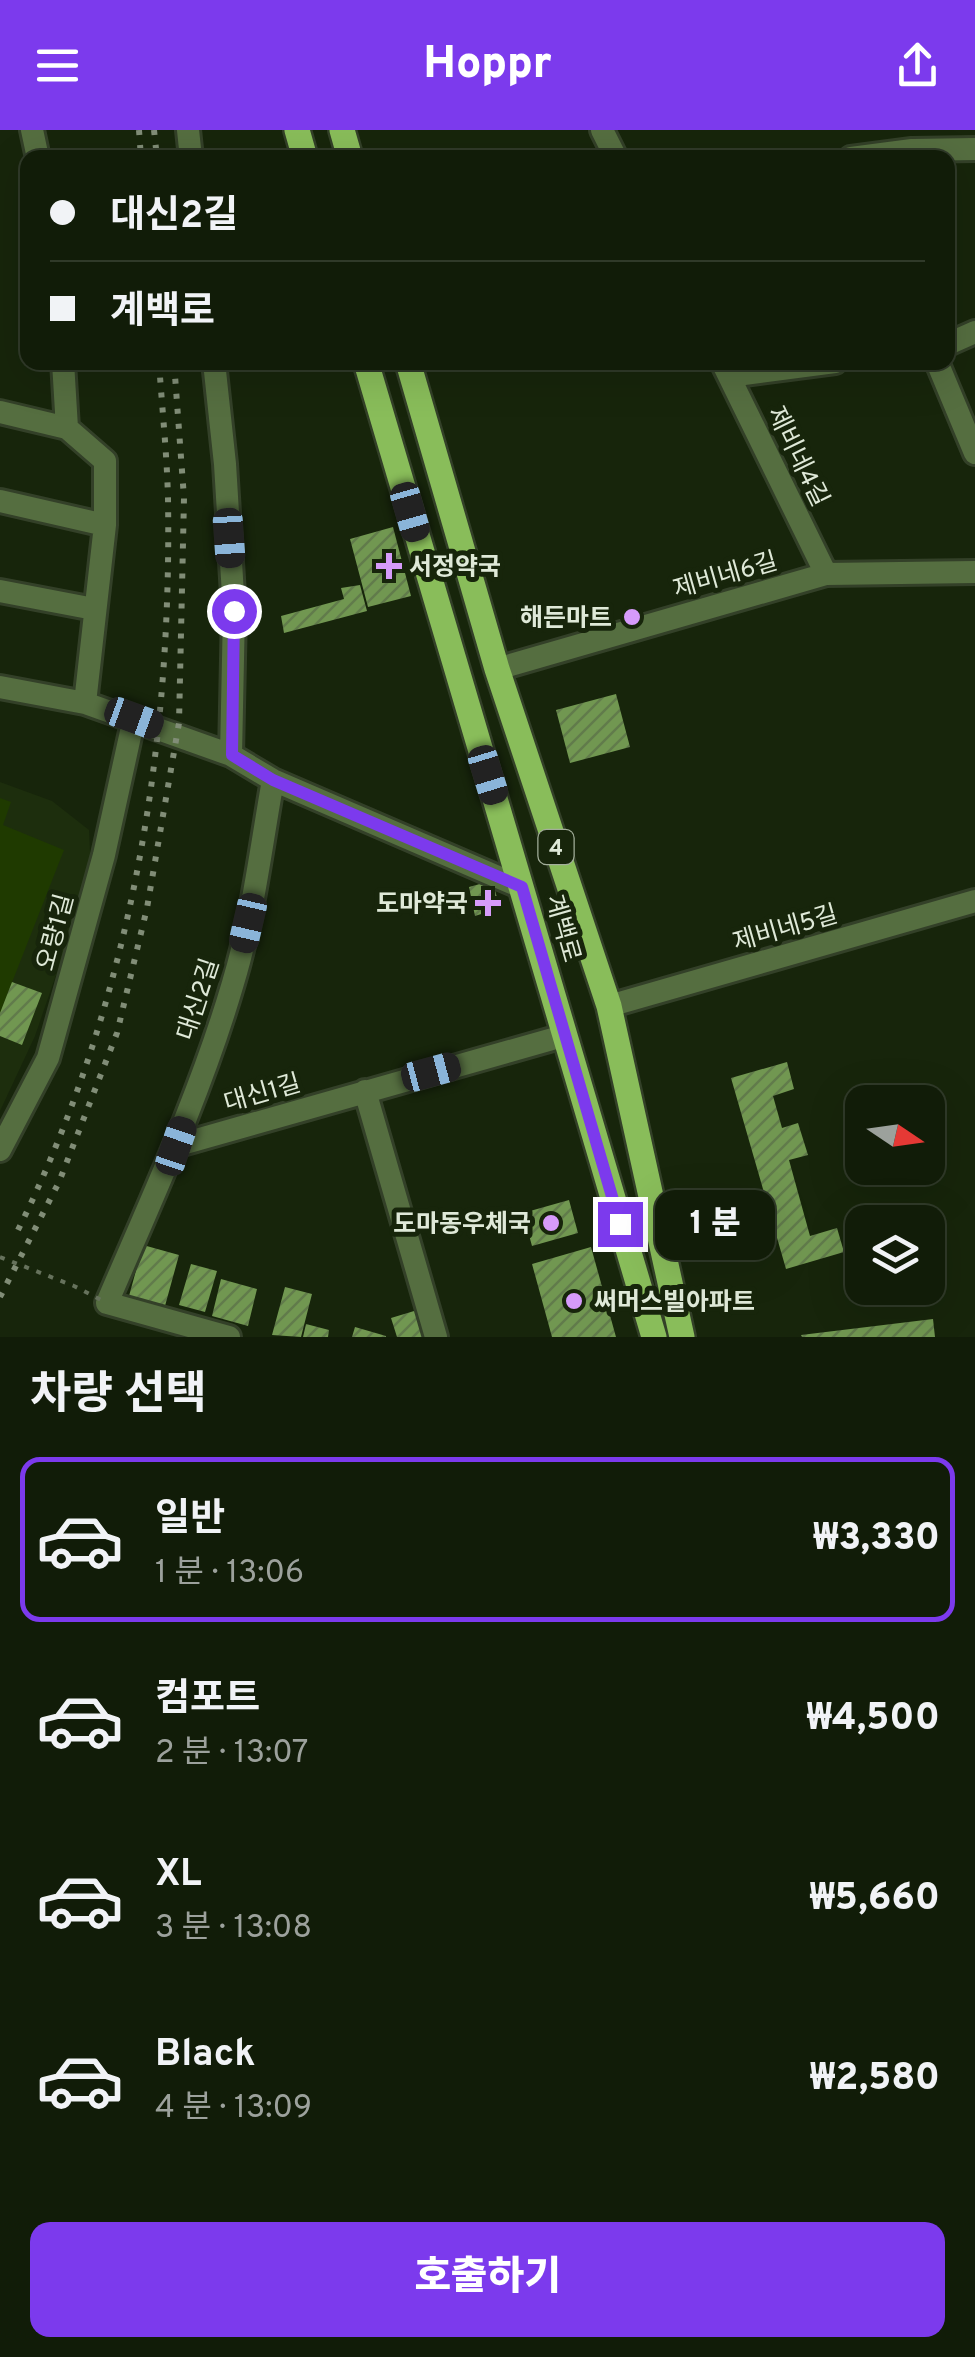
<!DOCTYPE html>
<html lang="ko">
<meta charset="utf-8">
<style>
:root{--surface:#111c08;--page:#1a2512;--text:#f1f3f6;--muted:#9ca19c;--line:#303a29;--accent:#7c3aed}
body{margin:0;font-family:Overpass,"Noto Sans KR",sans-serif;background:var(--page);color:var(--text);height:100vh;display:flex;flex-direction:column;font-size:38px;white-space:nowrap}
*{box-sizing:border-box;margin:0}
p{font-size:32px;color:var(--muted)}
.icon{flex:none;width:55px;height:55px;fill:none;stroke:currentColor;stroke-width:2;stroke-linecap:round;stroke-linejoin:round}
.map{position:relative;height:1207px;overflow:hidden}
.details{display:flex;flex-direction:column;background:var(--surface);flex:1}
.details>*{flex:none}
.hud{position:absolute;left:20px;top:20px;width:935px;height:220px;border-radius:20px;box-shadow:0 10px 40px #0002,0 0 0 2px var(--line);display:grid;align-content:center;height:220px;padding:0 30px;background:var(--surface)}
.needle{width:65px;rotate:103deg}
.controls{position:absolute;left:845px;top:955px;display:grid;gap:20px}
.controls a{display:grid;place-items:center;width:100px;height:100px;border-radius:20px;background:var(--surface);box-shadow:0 10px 40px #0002,0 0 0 2px var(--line);font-size:50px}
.end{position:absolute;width:45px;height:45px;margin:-22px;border:12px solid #7c3aed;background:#fff;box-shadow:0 0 0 5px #fff}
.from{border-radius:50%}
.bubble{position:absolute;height:70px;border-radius:20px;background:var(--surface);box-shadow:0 10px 40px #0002,0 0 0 2px var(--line);font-size:32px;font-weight:800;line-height:70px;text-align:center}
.car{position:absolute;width:30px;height:60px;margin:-30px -15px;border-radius:12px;box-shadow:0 0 8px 2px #0007;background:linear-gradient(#222 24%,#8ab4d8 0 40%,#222 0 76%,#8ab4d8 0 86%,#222 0)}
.hud b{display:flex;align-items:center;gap:35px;height:95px;font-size:38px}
.hud b+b{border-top:2px solid var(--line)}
.hud i{width:25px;height:25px;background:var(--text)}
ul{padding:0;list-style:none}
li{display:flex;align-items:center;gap:30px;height:165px;margin:0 20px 15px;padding:0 10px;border:5px solid transparent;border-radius:20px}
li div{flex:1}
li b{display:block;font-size:38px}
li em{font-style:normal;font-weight:800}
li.on{border-color:var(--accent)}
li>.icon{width:90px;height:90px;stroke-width:1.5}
h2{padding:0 30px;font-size:45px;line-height:120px}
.cta{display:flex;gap:20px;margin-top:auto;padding:20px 30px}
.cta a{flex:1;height:115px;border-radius:20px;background:var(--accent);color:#fff;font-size:40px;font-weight:800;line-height:115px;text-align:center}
header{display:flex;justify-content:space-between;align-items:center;height:130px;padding:0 30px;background:var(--accent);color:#fff;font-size:45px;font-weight:800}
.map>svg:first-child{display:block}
</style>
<header><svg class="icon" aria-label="menu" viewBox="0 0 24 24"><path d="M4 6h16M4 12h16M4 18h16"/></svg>Hoppr<svg class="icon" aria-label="share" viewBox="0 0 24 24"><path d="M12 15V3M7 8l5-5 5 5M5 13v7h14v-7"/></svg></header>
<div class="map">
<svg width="975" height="1207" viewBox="0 0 975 1207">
<defs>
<pattern id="building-hatch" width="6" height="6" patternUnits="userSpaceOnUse" patternTransform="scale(2.5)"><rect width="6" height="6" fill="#719751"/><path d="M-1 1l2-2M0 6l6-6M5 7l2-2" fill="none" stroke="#617b4b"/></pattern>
</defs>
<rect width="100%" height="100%" fill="#17250b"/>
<path fill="#1d2e0d" d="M0,652l52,19 37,29 2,43 -56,163 -35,75z"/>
<path fill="#1f3a00" d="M0,668l11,4 -8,23 61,25 -64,163z"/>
<path fill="url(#building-hatch)" d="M393,397l18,69 -43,11 -18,-68z
M360,455l7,26 -83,22 -3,-17 63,-17 -3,-11z
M616,564l14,53 -60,16 -14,-53z
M487,752l7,5 6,21 -25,8 -6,-29z
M12,852l30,11 -20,52 -22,-9v-23z
M787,932l7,27 -21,7 9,32 16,-5 10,32 -19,5 21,76 27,-8 7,24 -58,17 -55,-191z
M569,1070l9,33 -46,13 -9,-33z
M143,1115l36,10 -14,51 -36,-10z
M591,1117l25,90h-64l-20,-73z
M191,1134l26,7 -12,41 -26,-7z
M221,1149l36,10 -9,37 -36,-10z
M285,1157l27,7 -11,43 -29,-2z
M424,1178l9,29h-36l-6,-19z
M933,1189l2,18h-133l-1,-2z
M306,1194l23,6 -1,7h-25z
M355,1197l31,9v1h-34z"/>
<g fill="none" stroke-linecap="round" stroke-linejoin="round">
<defs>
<path id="street" d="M32,0l6,28
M188,0l3,28
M602,0l14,28
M851,28l61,-8 63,-1
M948,214l27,-12
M63,232l4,66 38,33v64l-20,178
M214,232l11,102 9,147 -3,144
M722,232l104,212
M937,232l38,91
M729,246l106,-14
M0,282l67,16
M0,371l105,24
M0,461l94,18
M497,539l329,-95 149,-2
M0,557l85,16 146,52 42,25 248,107
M609,876l366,-105
M365,961l71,246
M175,1016l388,-110
M0,1020l48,-92 56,-203 30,-137
M229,1207l-122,-34c45,-105 94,-210 126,-320 20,-66 28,-136 40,-203"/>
<path id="primary" d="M297,0l8,28
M342,0l8,28
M366,232l288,975
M408,232l89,307 112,337 73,331"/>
</defs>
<use href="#street" stroke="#334028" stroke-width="28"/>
<use href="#primary" stroke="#334028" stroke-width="30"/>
<use href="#street" stroke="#556e40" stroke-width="22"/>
<use href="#primary" stroke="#89bd5a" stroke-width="25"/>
<path stroke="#818d77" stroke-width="6" stroke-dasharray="5 10" stroke-linecap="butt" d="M139,0l2,28
M154,0l3,28
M18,1100c112,-226 154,-479 150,-731 -1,-45 -6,-91 -9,-137
M0,1167l59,-115 58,-149 30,-125 32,-185 5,-225 -10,-136"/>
<path stroke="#66725c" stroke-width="4" stroke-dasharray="5 8" stroke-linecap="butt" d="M0,1127l74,29 33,17"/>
</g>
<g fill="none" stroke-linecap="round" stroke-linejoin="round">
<path stroke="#7c3aed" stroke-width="12" d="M234,481l-2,144 41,25 249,107 98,337"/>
</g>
<g fill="#d69bfa" stroke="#17250b" stroke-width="4">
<path d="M384 421h10v10h10v10h-10v10h-10v-10h-10v-10h10z"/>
<circle cx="632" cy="487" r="10"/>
<path d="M483 758h10v10h10v10h-10v10h-10v-10h-10v-10h10z"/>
<circle cx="551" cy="1093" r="10"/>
<circle cx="574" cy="1171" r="10"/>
</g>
<g text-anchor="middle" stroke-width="10" stroke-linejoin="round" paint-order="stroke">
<rect fill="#17250b" stroke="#a3ae9a" stroke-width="2.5" x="538.5" y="700" width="35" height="34" rx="8"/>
<g font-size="22" font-weight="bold" fill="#dfe9d8">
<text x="556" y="725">4</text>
</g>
<g font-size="25" fill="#dfe9d8" stroke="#17250b">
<text transform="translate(799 326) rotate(64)" y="9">제비네4길</text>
<text transform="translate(725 444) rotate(-16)" y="9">제비네6길</text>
<text transform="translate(785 797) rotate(-16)" y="9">제비네5길</text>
<text transform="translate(564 798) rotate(74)" y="9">계백로</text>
<text transform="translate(54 802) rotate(-75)" y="9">오량1길</text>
<text transform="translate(197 869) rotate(-72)" y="9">대신2길</text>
<text transform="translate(262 962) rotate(-16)" y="9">대신1길</text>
</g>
<g font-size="25" font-weight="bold" fill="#dfe9d8" stroke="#17250b" text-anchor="end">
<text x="409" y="445" text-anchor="start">서정약국</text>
<text x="612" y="496">해든마트</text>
<text x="468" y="782">도마약국</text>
<text x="531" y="1102">도마동우체국</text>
<text x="594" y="1180" text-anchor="start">써머스빌아파트</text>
</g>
</g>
</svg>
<div class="controls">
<a><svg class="needle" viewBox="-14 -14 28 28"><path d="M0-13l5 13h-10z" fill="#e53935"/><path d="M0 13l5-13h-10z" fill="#9ca19c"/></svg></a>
<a><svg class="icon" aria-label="layers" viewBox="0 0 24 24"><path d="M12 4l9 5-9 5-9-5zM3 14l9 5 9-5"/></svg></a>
</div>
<i class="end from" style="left:234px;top:481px"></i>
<i class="end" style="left:620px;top:1094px"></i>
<div class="bubble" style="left:655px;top:1060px;width:120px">1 분</div>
<i class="car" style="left:410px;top:382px;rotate:164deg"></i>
<i class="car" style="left:229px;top:408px;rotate:176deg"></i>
<i class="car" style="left:134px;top:588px;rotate:110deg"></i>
<i class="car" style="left:488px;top:645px;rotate:163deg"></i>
<i class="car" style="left:248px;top:793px;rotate:193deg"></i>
<i class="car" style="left:431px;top:942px;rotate:75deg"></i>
<i class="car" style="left:176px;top:1016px;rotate:19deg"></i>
<div class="hud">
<b><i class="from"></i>대신2길</b>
<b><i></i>계백로</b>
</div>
</div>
<section class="details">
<h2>차량 선택</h2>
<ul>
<li class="on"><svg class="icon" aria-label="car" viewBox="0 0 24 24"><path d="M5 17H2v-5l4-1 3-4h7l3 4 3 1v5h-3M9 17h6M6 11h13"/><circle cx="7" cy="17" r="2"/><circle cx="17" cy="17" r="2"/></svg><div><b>일반</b><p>1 분 · 13:06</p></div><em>₩3,330</em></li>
<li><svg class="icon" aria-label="car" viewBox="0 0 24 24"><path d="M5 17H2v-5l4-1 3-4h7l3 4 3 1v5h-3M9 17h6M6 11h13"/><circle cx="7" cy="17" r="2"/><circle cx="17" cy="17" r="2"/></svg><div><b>컴포트</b><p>2 분 · 13:07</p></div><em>₩4,500</em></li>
<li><svg class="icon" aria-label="car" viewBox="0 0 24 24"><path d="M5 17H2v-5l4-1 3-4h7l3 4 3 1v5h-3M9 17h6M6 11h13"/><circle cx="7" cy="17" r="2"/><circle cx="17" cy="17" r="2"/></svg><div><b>XL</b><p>3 분 · 13:08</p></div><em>₩5,660</em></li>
<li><svg class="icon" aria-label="car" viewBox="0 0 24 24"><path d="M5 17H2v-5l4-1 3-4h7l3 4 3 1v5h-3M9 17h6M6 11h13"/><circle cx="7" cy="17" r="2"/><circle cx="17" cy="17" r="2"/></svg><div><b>Black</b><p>4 분 · 13:09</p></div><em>₩2,580</em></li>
</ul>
<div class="cta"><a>호출하기</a></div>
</section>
